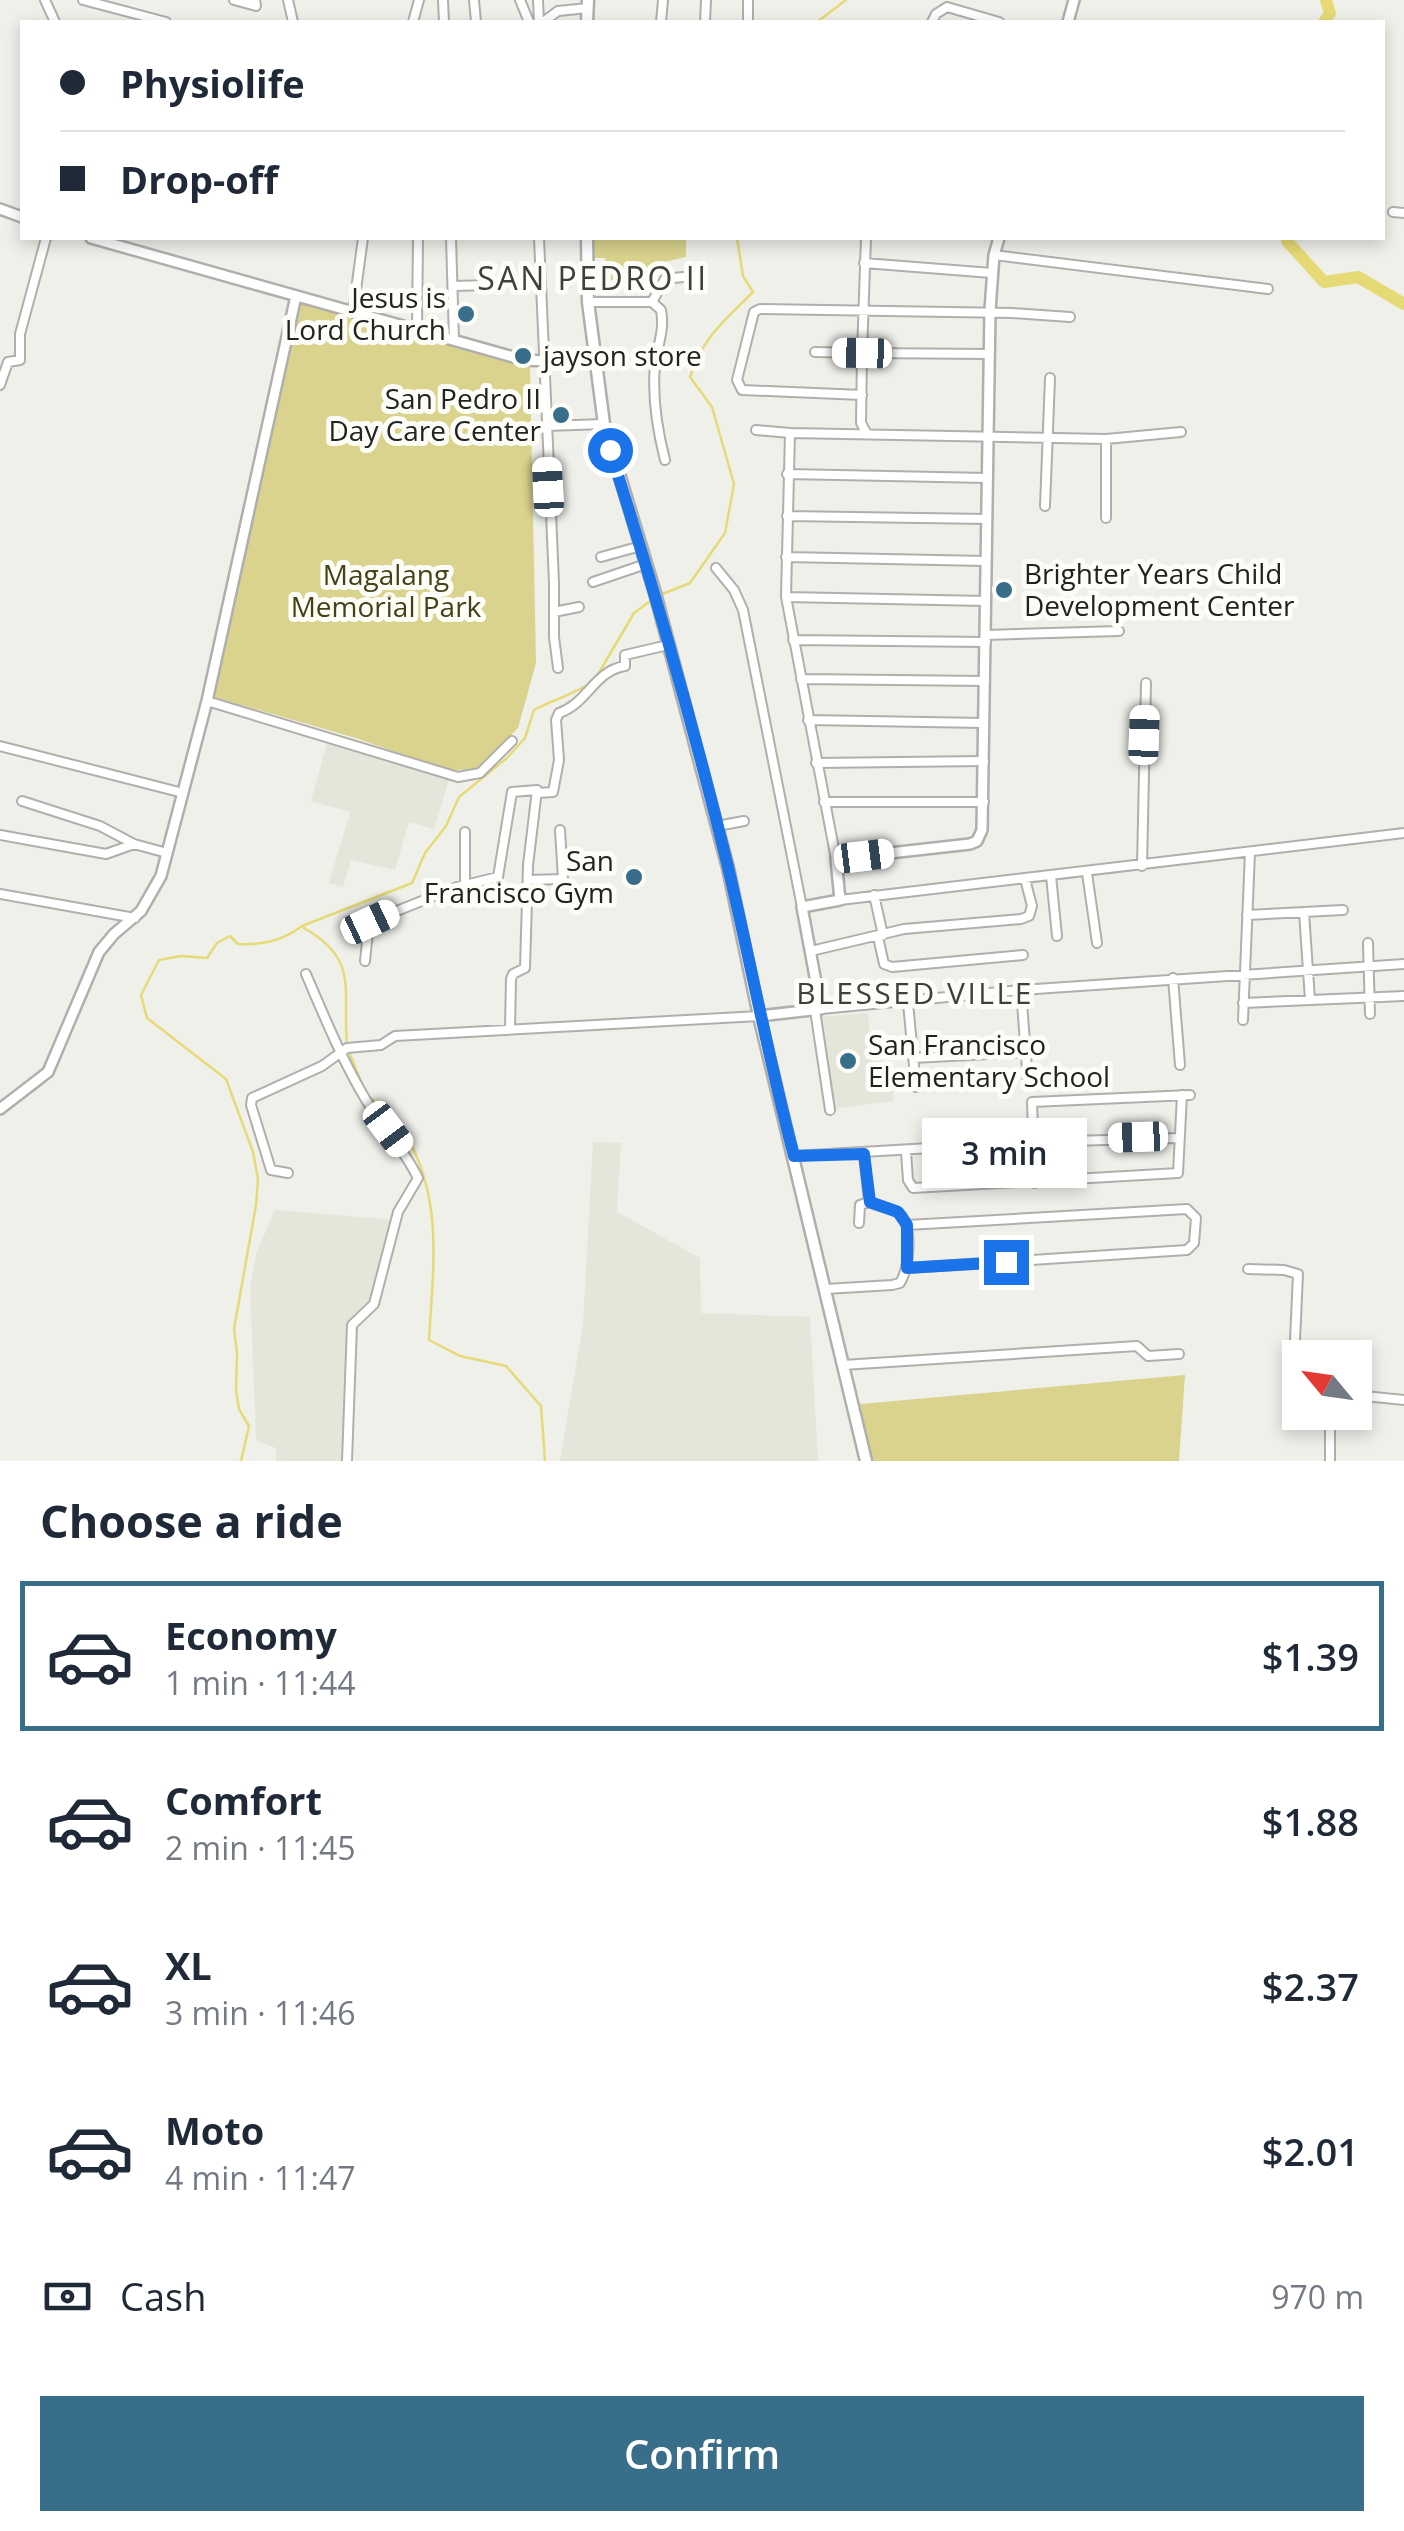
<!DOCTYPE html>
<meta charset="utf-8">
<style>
:root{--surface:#fff;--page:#f6f6f7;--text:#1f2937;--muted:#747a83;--line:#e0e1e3;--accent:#386e89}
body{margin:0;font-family:"Open Sans",sans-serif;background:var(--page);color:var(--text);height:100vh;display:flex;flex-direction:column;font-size:38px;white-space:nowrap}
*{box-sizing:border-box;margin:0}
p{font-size:32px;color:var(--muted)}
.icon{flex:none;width:55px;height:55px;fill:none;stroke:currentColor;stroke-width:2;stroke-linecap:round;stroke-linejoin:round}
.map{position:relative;height:1461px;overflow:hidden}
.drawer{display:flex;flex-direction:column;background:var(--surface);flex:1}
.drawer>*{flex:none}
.hud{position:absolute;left:20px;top:20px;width:1365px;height:220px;border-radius:0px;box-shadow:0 5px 15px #0003;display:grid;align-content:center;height:220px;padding:0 40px;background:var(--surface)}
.needle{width:65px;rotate:299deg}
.controls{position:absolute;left:1282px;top:1340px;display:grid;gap:20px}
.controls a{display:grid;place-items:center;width:90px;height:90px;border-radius:0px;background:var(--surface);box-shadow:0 5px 15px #0003;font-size:50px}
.end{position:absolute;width:45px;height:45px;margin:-22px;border:12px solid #1a73e8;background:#fff;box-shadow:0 0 0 5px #fff}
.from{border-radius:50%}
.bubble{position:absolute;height:70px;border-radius:0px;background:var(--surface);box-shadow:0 5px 15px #0003;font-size:32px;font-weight:600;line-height:70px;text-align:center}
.car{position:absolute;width:30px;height:60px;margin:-30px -15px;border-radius:12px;box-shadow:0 0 8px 2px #0007;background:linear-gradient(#fff 24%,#345 0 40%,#fff 0 76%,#345 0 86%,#fff 0)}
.hud b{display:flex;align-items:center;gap:35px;height:95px;font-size:38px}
.hud b+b{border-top:2px solid var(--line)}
.hud i{width:25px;height:25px;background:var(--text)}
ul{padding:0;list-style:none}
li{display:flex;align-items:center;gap:30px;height:150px;margin:0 20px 15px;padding:0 20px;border:5px solid transparent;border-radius:0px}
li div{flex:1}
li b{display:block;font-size:38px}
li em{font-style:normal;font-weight:600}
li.current{border-color:var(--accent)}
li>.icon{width:90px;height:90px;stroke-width:1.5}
h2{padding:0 40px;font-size:45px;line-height:120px}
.pay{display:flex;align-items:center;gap:25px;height:110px;padding:0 40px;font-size:38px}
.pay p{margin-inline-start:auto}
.button{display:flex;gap:20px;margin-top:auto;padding:20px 40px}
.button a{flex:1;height:115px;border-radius:0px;background:var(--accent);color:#fff;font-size:40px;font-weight:600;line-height:115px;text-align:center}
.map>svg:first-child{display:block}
</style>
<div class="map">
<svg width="1404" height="1461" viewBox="0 0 1404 1461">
<rect width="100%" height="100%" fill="#f0f0eb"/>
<path fill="#e6e5d9" d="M327,743l123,34 -16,52 -25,-7 -14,48 -44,-10 -8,27 -14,-4 21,-71 -39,-11z
M868,1013l4,48h19l2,40 -62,8 -14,-92z
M593,1142l28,1 -4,69 83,46 1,55 109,4 8,144h-258l23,-137z
M275,1210l120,10 -21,85 -21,12 -10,144h-67v-13l-20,-7 -6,-155 6,-32z"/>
<path fill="#dad38d" d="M593,238h93v19l-35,8 -1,14 -39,1v-7h-5l-1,-15h-12z
M298,301l232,65 6,297 -18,65 -39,40 -31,3 -89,-32 -145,-42z
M1185,1375l-6,86h-308l-11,-57z"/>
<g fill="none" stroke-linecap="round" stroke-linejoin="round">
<path stroke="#e5da76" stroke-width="2.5" d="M817,22l29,-22
M660,595l30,-12 35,-50 9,-49 -22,-77 -22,-30c13,-40 34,-56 63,-85l-10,-16 -6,-38
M597,676l37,-63 19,-14
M304,928c56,32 38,61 43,117
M349,1052l14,35
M366,1094c11,10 26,20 34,32 45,66 33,140 29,214l31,16 46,10 35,40 4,55
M241,1461l8,-35 -10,-17 -3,-19 1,-37 -3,-24 22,-124 2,-26 -5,-27 -27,-73 -79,-61 -6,-23 18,-35 22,-4 26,2 10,-15 13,-7 8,8c25,1 44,-3 64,-18l110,-43 13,-30 21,-27 13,-29 48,-39 18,-20 9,-28c20,-11 39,-15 58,-28"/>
<path stroke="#e5da76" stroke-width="12" d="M1324,22l6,-9 -4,-13
M1288,238l-1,3 37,41 34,-5 46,27"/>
<defs>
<path id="minor" d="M45,0l10,22
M83,0l83,22
M234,0l22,6 -1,-6
M288,0l5,22
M443,0l1,22
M474,0l2,22
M520,0l9,22
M538,0l1,22
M413,22l6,-22
M543,22l15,-11 30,-3
M661,22l2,-22
M705,22l1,-22
M748,22v-22
M932,22l4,-8 11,-7 52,15
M1393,212l11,1
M451,238l3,102
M539,238l15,345v54l4,31
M866,238l-4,115 127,1
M994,255l274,34
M864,263l128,10
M453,286l39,-1
M588,302h64l9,8c4,22 -4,35 -6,55 -3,32 2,64 10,95
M652,302l13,-23 18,-2
M353,312l10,-74
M417,329l1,-91
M815,352l47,1 -1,70 6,11
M0,385l8,-23 12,-2v-26l26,-96
M862,395l-120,-5 -5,-10 17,-68 6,-3 252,4 58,4
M546,426l58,-2
M756,430l34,3
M1106,439v79
M787,474l201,4
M1045,506l5,-128
M787,516l200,3
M601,557l40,-11
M786,557l200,4
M716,568l18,22 9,20 59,297
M593,582l53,-18
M786,597l200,4
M554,612l25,-5
M986,635l133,-4
M793,640l193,2
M801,679l184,2
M207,701l251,76 22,-4 32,-32
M808,720l176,3
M0,746l183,47
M816,763l168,-2
M538,793l15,-1 6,-32 -3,-40 3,-7c29,-10 35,-42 66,-47v-11l43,-10
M22,801l78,25 34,18 33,9
M824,802h160
M717,826l27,-5
M0,835l106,19 28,-10
M836,859l-50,-262 4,-164 316,6 75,-7
M1142,866l4,-183
M1087,873l10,70
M1051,876l6,60
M528,880l35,-1 -3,-49
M465,885v-53
M0,894l135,24
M874,895l9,40
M840,900l564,-67
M1304,912l6,88
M1247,915l96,-5
M878,937l6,27 8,3 131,-12
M1368,943l2,71
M811,951l93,-22 117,-10 8,-3 3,-10 -7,-27
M365,961l4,-39 88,-35 41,-10 14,-85 25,-2 -9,75 -3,103 -12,6 -2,5 -1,49
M306,974c18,42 36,86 60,126 17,27 38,49 52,78l-20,34 -24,92 -22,21 -5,136
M1173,978l7,87
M1021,990l7,92
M908,1003l8,84
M1243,1003l161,-7
M821,1009l200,-19 383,-26
M815,1010l15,100
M1243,1020l7,-168
M913,1058l113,-6
M906,1152l2,28 5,8 265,-15 4,-78
M794,1156l239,-14 147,-4
M288,1173l-17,-3 -20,-65 1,-7 70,-32 25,-18 34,-3 14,-9 364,-20
M1035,1183l-3,-81 158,-7
M859,1223l1,-18 9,-3
M907,1268l280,-18 7,-7 2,-25 -9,-9 -280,16
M1248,1269l36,1 14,4 -5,111 7,6
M826,1289l66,-4 8,-2c9,-15 14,-57 -1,-70 -8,-6 -22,-6 -30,-11l-5,-48
M843,1365l294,-19 11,10 31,-2
M1355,1395l49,5
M1330,1412v49"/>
<path id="tertiary" d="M1068,22l6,-22
M0,209l22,8
M91,238l433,122 71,3
M759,1016l62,-7 -19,-102 38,-7 -4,-41 134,-15 7,-3 5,-11 8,-520 4,-55 5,-17
M0,1109l48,-37 51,-120 15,-18 27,-23 20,-35 46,-175 89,-405"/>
<path id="secondary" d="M587,22l1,-22
M587,238l1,64 16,122 51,169 73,275 31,148 107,445"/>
</defs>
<use href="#minor" stroke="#b0afab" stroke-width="12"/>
<use href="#tertiary" stroke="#b0afab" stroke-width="14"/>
<use href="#secondary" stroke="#b0afab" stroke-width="15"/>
<use href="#minor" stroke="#fff" stroke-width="8"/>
<use href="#tertiary" stroke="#fff" stroke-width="9"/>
<use href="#secondary" stroke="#fff" stroke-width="10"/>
</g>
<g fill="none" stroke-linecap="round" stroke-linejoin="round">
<path stroke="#1a73e8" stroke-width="12" d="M610,450c44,138 84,277 118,417 23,97 41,194 66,289l70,-2 6,48 28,10 9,13v43l99,-6"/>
</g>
<g fill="#386e89" stroke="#fdfdf8" stroke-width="4">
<circle cx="466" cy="314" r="10"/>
<circle cx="523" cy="356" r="10"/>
<circle cx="561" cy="415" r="10"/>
<circle cx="1004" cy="590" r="10"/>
<circle cx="634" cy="877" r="10"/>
<circle cx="848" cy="1061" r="10"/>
</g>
<g text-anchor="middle" stroke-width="10" stroke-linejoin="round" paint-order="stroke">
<g font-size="28" fill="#222220" stroke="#fdfdf8" text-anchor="end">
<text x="446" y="308">Jesus is<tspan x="446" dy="32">Lord Church</tspan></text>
<text x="543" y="366" text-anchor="start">jayson store</text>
<text x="541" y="409">San Pedro II<tspan x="541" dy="32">Day Care Center</tspan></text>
<text x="1024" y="584" text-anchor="start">Brighter Years Child<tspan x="1024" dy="32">Development Center</tspan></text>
<text x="614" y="871">San<tspan x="614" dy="32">Francisco Gym</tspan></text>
<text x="868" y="1055" text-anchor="start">San Francisco<tspan x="868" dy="32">Elementary School</tspan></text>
</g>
<g font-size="28" fill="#464217" stroke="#fdfdf8">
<text x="386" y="585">Magalang<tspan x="386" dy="32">Memorial Park</tspan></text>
</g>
<g font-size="30" letter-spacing="2.5" fill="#3f3f3b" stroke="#fdfdf8">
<text x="915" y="1004">BLESSED VILLE</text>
</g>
<g font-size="32" letter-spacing="2.5" fill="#3f3f3b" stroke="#fdfdf8">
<text x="593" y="290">SAN PEDRO II</text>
</g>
</g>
</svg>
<div class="controls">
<a><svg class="needle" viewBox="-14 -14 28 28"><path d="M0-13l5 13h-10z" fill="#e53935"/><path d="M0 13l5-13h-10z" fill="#747a83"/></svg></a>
</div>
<i class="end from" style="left:610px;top:450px"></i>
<i class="end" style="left:1006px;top:1262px"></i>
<div class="bubble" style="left:922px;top:1118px;width:165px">3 min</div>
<i class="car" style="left:862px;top:353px;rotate:271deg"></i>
<i class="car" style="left:548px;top:487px;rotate:357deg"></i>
<i class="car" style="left:1144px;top:735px;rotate:2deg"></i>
<i class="car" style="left:864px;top:856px;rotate:83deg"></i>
<i class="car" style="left:370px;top:922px;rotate:65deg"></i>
<i class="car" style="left:388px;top:1129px;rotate:143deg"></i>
<i class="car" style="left:1138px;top:1137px;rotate:268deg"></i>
<div class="hud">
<b><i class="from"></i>Physiolife</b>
<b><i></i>Drop-off</b>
</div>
</div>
<section class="drawer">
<h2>Choose a ride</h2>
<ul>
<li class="current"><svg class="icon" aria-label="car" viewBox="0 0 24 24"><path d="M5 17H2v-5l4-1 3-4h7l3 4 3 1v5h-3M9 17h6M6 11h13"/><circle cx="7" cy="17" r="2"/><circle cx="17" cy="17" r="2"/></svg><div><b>Economy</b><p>1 min · 11:44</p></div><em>$1.39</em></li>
<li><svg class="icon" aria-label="car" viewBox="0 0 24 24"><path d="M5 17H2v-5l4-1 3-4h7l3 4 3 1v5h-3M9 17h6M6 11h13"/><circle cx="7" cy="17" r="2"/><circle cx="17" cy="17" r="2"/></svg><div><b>Comfort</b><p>2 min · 11:45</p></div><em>$1.88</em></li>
<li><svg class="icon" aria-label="car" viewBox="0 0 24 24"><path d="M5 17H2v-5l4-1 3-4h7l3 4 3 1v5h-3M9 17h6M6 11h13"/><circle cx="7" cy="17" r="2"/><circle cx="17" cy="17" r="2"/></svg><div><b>XL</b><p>3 min · 11:46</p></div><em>$2.37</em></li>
<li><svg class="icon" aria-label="car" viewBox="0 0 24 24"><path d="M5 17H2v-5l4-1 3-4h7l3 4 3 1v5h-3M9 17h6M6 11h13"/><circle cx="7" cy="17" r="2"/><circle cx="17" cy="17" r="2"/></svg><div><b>Moto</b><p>4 min · 11:47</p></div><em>$2.01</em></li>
</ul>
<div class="pay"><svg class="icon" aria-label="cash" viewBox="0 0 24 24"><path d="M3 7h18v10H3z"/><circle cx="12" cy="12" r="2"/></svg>Cash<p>970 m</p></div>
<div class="button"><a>Confirm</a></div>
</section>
